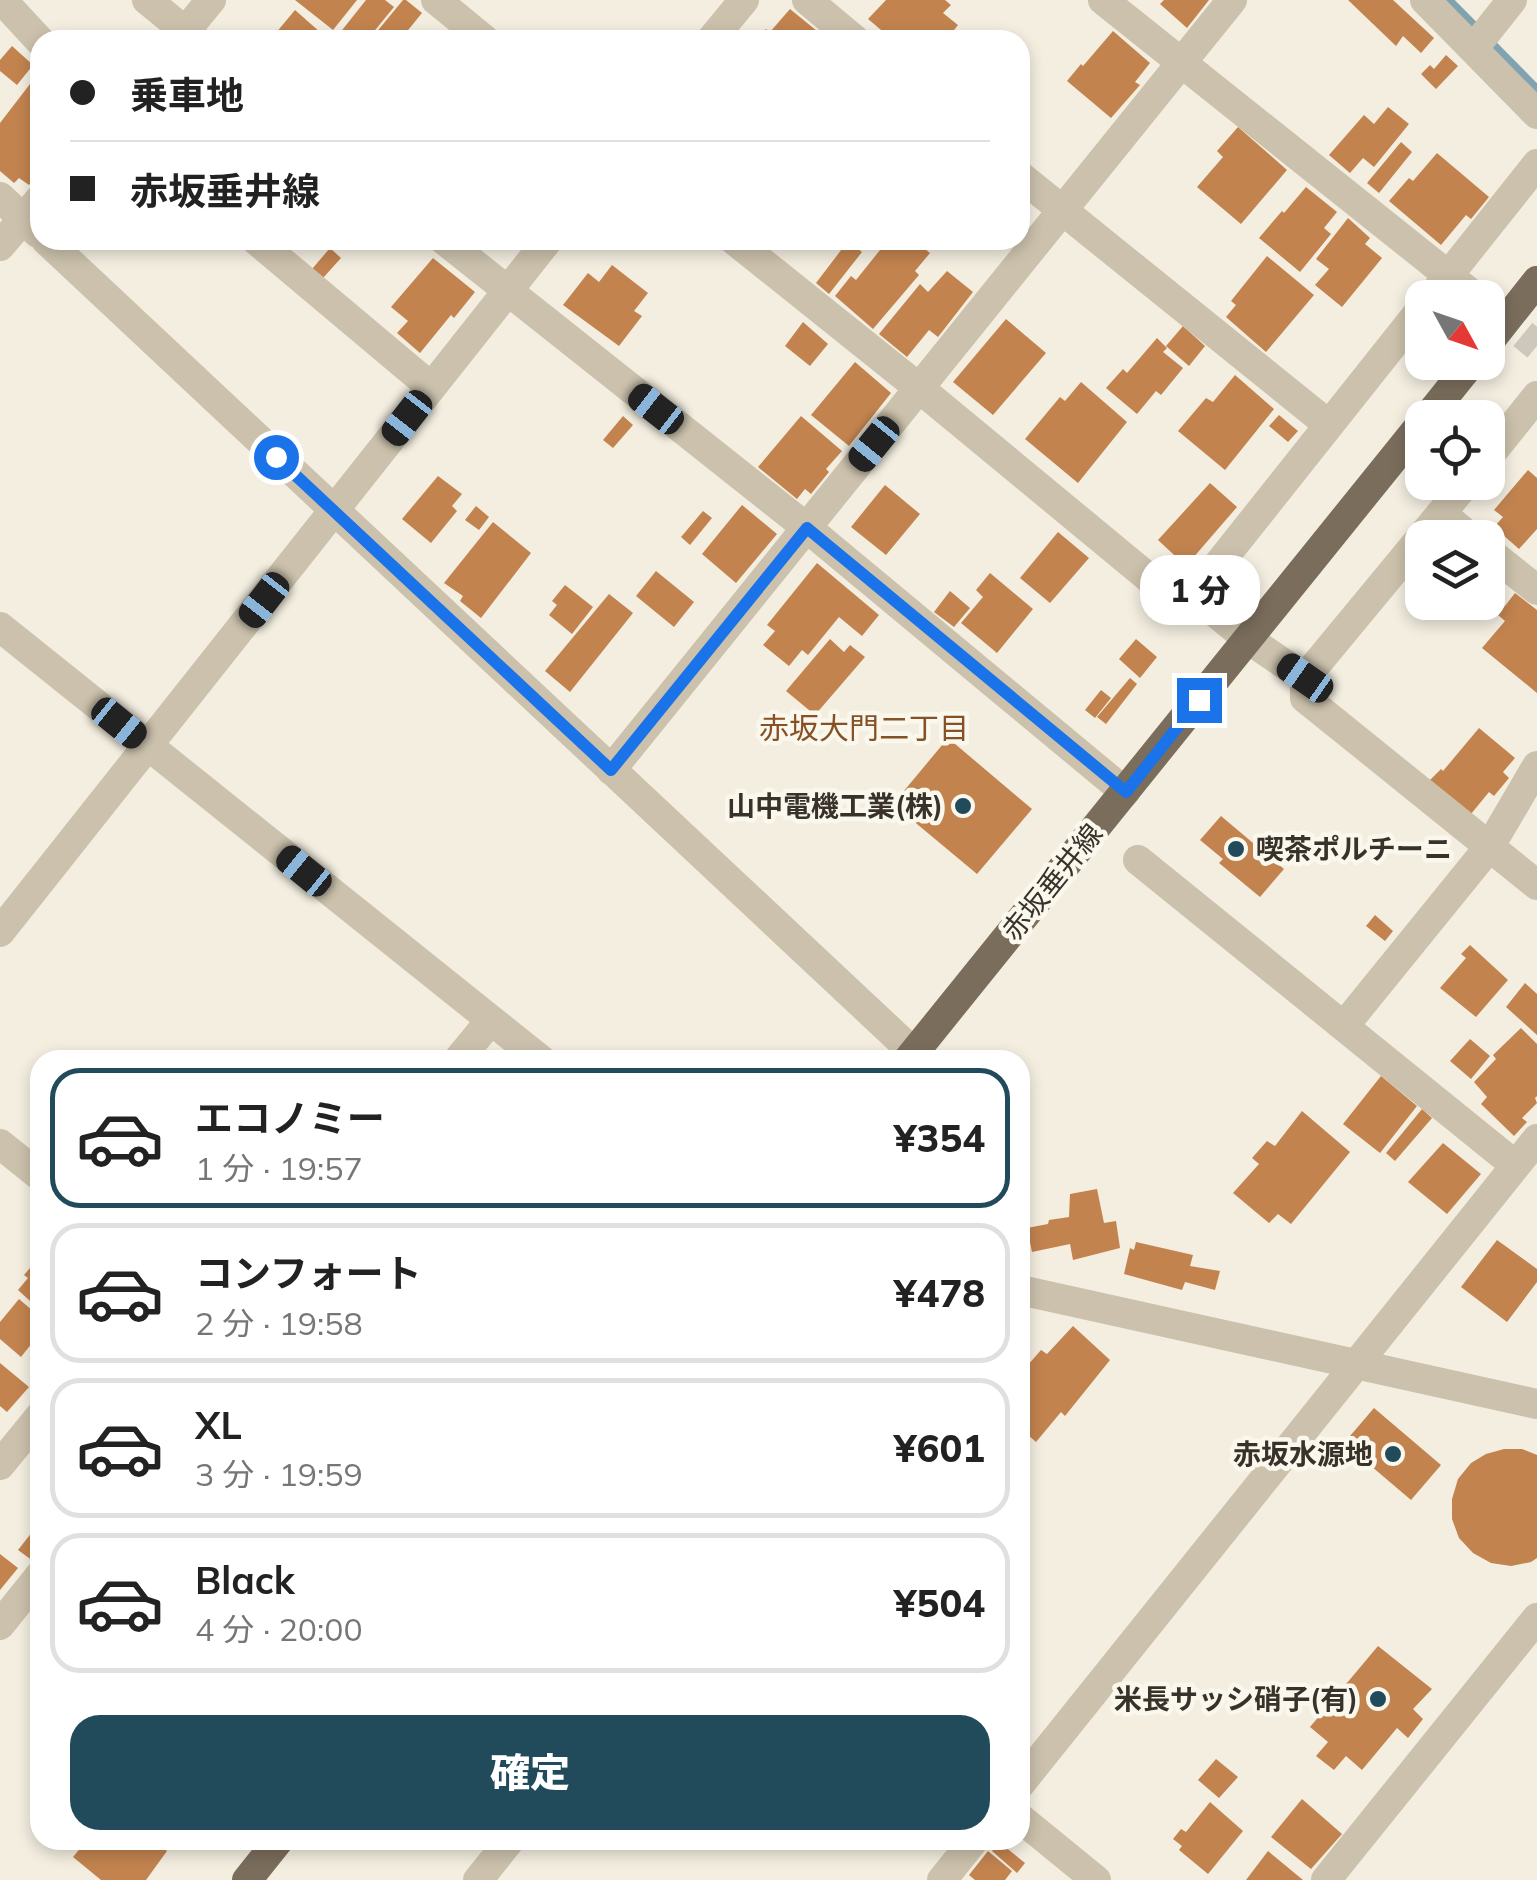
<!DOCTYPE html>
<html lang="ja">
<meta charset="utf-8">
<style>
:root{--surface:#fff;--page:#f6f6f6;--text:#222;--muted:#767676;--line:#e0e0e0;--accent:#214a5a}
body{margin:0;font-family:Mulish,"Noto Sans JP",sans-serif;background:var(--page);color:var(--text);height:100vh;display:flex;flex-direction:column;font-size:38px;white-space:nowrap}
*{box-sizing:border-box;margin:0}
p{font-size:32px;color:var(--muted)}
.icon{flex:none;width:55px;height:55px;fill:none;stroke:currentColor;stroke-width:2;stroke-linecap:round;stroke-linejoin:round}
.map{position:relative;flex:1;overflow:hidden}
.panel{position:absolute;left:30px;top:1050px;width:1000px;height:800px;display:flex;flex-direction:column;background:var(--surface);border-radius:30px;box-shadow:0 5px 15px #0003}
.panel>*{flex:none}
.top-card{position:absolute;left:30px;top:30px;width:1000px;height:220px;border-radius:30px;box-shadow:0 5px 15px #0003;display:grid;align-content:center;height:220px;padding:0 40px;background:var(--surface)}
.needle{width:65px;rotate:130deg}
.tools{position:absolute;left:1405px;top:280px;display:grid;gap:20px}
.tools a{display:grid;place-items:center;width:100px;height:100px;border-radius:20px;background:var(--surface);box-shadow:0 5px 15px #0003;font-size:50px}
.end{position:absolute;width:45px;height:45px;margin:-22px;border:12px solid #1a73e8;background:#fff;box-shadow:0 0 0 5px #fff}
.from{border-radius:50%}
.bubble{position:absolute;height:70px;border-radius:30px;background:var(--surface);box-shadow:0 5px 15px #0003;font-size:32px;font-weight:800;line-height:70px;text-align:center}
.car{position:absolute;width:30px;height:60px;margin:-30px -15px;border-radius:12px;box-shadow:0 0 8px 2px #0007;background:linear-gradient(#222 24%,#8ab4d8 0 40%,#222 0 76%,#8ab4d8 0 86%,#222 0)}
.top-card b{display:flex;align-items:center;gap:35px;height:95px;font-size:38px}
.top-card b+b{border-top:2px solid var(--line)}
.top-card i{width:25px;height:25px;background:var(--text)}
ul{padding:18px 0 0;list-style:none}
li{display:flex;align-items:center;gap:30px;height:140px;margin:0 20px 15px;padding:0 20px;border:5px solid var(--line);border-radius:30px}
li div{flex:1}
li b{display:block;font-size:38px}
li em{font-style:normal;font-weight:800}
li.on{border-color:var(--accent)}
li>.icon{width:90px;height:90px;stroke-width:1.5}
.button{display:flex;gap:20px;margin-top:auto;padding:20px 40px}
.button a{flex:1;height:115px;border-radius:30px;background:var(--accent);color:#fff;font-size:40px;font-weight:800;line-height:115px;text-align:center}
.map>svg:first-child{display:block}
</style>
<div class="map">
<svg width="1537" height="1880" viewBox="0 0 1537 1880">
<rect width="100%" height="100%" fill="#f3eee0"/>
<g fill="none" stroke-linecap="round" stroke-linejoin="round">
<path stroke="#80a3af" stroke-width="11" d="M1447,0l90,91"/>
</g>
<path fill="#c2834f" d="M295,0h62l-24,30z
M366,0h19l9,7 -27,33h-20l-8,-6z
M403,0h3l16,13 -22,27h-30z
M886,0h59l6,5 -8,8 15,12 -12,15h-53l-25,-21z
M1164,0h45l-22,28 -27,-24z
M1348,0h45l41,38 -13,15 -18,-17 -7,10z
M790,9l38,31h-72l10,-11 4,3z
M295,10l34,30h-59z
M1113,31l37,32 -15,19 5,3 -29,33 -44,-37 14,-17 2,2z
M12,46l21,19 -16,20 -17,-14v-11z
M1446,55l12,11 -22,23 -15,-15 9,-9 4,4z
M30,84l10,8v69l-4,6 4,5 -11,13 -10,-7 -5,5 -14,-12v-48z
M1388,107l21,17 -35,43 -11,-9 -13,15 -21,-18 35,-40 10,9z
M1238,127l49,43 -46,54 -44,-37 26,-30 -6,-6z
M1401,142l11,10 -33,41 -12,-10z
M1437,153l52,44 -18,22 -5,-4 -25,30 -52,-44 20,-23 4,3z
M1306,187l31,25 -13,16 7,6 -31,38 -41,-34 23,-27 2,2z
M1348,218l22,20 -5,6 17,14 -40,49 -27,-22 14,-16 -13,-10z
M888,240h25l17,13 -15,18 4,4 -46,54 -38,-33 16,-20 5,4z
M848,241l14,11 -33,42 -13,-11z
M330,248l11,10 -18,20 -11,-9z
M1267,256l47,39 -48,57 -40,-35 10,-12 -5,-4z
M433,258l42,34 -21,26 -3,-3 -31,38 -23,-20 11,-12 -17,-14z
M612,265l36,28 -14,18 8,5 -23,30 -56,-41 25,-32 11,9z
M947,271l26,21 -35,45 -9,-7 -22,27 -28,-23 41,-50 8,8z
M1006,319l40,34 -53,62 -40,-33z
M803,322l25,22 -18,22 -25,-20z
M1183,326l22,20 -16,20 -23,-20z
M1157,338l10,10 -4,4 20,16 -22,27 -5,-4 -19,23 -31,-26 17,-19 4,4z
M855,362l36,31 -42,53 -38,-31z
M1235,375l39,34 -49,61 -47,-39 28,-33 7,4z
M1081,382l46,40 -49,61 -53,-44 35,-42 5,4z
M1279,415l19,16 -10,11 -19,-16z
M623,416l10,9 -20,23 -10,-8z
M801,416l41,35 -16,18 3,3 -18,22 -6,-5 -8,10 -39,-32z
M1528,470l9,8v51l-18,20 -25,-22 9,-10 -9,-7z
M438,476l24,18 -10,12 5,5 -26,32 -29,-24z
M1210,483l27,24 -51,59 -28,-26z
M885,485l35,29 -34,41 -35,-28z
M742,505l35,29 -41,49 -34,-29z
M476,506l13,11 -10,13 -14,-10z
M703,511l9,7 -22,27 -9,-8z
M493,522l38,31 -50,65 -21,-17 3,-5 -19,-13z
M1058,532l31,26 -39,45 -30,-25z
M817,563l62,52 -17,21 -23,-19 -31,38 -6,-5 -13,16 -26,-21 12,-14 -8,-6z
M656,571l38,31 -20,25 -38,-31z
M990,573l43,36 -36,44 -36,-30 22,-26 -7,-7z
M565,585l28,22 -21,27 -23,-19 8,-10 -5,-4z
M950,591l20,17 -16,19 -20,-15z
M1515,593l22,17v83l-55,-45 23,-27 -7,-6z
M609,594l24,19 -63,79 -25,-21z
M830,639l14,13 6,-7 15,12 -50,58 -29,-24z
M1136,639l21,18 -17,21 -21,-19z
M1130,678l7,6 -31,40 -9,-7z
M1101,690l10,8 -16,20 -10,-8z
M1479,728l36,30 -12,14 6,6 -15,18 -5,-4 -18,22 -41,-34 11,-11 2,2z
M948,738l84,71 -55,65 -84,-70z
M1221,816l63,53 -24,28 -41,-34 4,-4 -23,-19z
M1375,915l18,16 -8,10 -19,-15z
M1470,945l38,35 -32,37 -36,-29 26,-30 -5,-4z
M1525,983l12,11v41l-31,-28z
M1521,1028l16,16v52l-2,2 2,5 -15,15 5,4 -13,14 -33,-32 6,-7 -13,-15 22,-23 -3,-4z
M1470,1039l20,17 -19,23 -21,-18z
M1381,1076l36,30 -37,47 -37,-29z
M1422,1109l10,9 -37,43 -9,-8z
M1302,1111l48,41 -59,72 -13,-10 -9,9 -36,-30 26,-29 -7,-6 15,-17 8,5z
M1443,1143l38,31 -34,40 -39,-32z
M1097,1189l7,34 12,-2 4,27 -47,12 -3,-16 -38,8 -5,-24 21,-4 1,-4 20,-3 1,-23z
M1497,1240l40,29v13l-30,40 -46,-35z
M1136,1242l57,13 -3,11 30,5 -5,19 -30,-8 -3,8 -58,-16 6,-26 4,2z
M35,1262l5,3v45l-22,-20 10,-12 -4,-3z
M19,1299l21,18v24l-4,-3 -15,19 -21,-18v-17z
M1073,1326l37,34 -45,56 -4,-4 -25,30 -16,-14v-54l21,-24 6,4z
M0,1363l29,24 -22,25 -7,-6z
M1374,1408l67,57 -30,35 -67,-57z
M1504,1449h18l15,6v103l-6,4 -20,4 -20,-3 -18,-10 -14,-15 -7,-19v-20l6,-20 13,-16 15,-9z
M40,1522v30l-7,9 -15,-11z
M0,1554l18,14 -18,22z
M1378,1646l54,43 -19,20 10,10 -15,19 -11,-10 -35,42 -16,-14 -12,14 -18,-14 12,-14 -18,-15z
M1216,1759l22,18 -19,21 -21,-18z
M1302,1799l40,35 -31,35 -40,-32z
M1210,1802l33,29 -35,43 -29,-24 3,-4 -9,-7 8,-10 5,3z
M87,1840h13l7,6 5,-6h41l14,11 -21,29h-45l-28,-23z
M999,1842l26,21 -8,10 -25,-22z
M988,1851l24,20 -7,9h-30l-6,-5z
M1268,1851l35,29h-57z"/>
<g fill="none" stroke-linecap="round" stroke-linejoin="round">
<path stroke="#cec8bc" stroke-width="30" stroke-dasharray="30 15" stroke-linecap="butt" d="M1488,306l49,40"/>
<path stroke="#cbc1ac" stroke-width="30" d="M2,0l38,41
M147,0l49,40
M436,0l49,40
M807,0l48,40
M1103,0l366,292
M1425,0l112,114
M178,40l33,-40
M711,40l33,-40
M1474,48l38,-48
M1020,176l309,249
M0,197l38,36
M46,240l868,813
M256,240l175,147
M444,240l363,288 318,264
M734,240l185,148 265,219 10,-12 54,44 57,39 162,-196
M0,246l40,-47
M1436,291l101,-127
M1488,457l49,-61
M1442,514l29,24
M1488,551l49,39
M1194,595l228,-287
M0,627l541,433
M1305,678v20l232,187
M611,770l621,-770
M1138,860l377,305
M0,932l548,-692
M1344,1026l146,-180 47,-80
M458,1060l33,-40
M0,1144l40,32
M1020,1290l517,114
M0,1465l40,-49
M0,1625l40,-50
M1020,1784l517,-645
M1020,1818l76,62
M478,1880l32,-40
M942,1880l32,-40
M1326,1880l211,-262"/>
<path stroke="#7a6d5c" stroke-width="30" d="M1488,343l49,-62
M1427,418l45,-56
M908,1060l514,-637
M247,1880l32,-40"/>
</g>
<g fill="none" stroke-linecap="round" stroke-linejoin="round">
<path stroke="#1a73e8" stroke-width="12" d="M276,457l335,313 196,-242 319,264 73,-92"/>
</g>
<g fill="#214a5a" stroke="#faf7ed" stroke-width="4">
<circle cx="963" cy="806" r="10"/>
<circle cx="1236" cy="849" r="10"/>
<circle cx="1393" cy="1454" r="10"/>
<circle cx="1378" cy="1699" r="10"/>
</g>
<g text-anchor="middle" stroke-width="9" stroke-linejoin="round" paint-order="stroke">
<g font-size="28" font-weight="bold" fill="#39322b" stroke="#faf7ed" text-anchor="end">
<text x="943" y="816">山中電機工業(株)</text>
<text x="1256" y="859" text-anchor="start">喫茶ポルチーニ</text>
<text x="1373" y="1464">赤坂水源地</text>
<text x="1358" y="1709">米長サッシ硝子(有)</text>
</g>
<g font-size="28" fill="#39322b" stroke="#faf7ed">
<text transform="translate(1052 882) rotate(-51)" y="10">赤坂垂井線</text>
</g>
<g font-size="30" fill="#865126" stroke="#faf7ed">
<text x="864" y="739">赤坂大門二丁目</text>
</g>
</g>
</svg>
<div class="tools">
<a><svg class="needle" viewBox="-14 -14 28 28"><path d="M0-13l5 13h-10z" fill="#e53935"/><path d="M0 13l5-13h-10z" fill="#767676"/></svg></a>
<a><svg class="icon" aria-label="locate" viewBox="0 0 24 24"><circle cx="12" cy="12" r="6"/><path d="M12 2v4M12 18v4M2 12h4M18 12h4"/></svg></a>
<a><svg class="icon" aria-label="layers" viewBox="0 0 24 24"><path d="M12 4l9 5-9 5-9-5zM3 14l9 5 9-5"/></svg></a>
</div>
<i class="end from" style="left:276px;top:457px"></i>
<i class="end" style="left:1199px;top:700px"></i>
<div class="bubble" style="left:1140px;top:555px;width:120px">1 分</div>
<i class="car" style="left:656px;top:409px;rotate:308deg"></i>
<i class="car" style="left:407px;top:418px;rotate:218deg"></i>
<i class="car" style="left:874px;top:444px;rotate:219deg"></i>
<i class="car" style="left:264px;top:600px;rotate:218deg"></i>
<i class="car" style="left:1305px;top:678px;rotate:305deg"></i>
<i class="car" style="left:119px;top:723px;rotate:129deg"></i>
<i class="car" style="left:304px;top:871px;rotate:309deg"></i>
<div class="top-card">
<b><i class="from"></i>乗車地</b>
<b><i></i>赤坂垂井線</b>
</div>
<section class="panel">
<ul>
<li class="on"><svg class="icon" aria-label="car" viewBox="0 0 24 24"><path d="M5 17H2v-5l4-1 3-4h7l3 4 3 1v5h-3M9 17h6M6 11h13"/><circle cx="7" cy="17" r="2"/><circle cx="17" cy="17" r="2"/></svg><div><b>エコノミー</b><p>1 分 · 19:57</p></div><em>¥354</em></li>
<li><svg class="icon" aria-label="car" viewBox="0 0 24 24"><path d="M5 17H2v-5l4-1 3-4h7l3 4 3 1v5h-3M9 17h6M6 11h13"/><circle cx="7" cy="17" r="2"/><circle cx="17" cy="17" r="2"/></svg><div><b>コンフォート</b><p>2 分 · 19:58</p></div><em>¥478</em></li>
<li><svg class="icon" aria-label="car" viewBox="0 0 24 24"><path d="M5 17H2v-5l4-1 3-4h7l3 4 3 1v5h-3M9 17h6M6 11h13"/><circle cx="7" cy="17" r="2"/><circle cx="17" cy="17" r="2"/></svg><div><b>XL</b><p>3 分 · 19:59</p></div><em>¥601</em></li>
<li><svg class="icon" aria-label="car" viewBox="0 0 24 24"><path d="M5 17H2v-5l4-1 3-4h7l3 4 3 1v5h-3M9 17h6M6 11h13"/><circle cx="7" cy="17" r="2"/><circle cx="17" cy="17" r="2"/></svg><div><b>Black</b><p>4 分 · 20:00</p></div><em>¥504</em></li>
</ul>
<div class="button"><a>確定</a></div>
</section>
</div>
